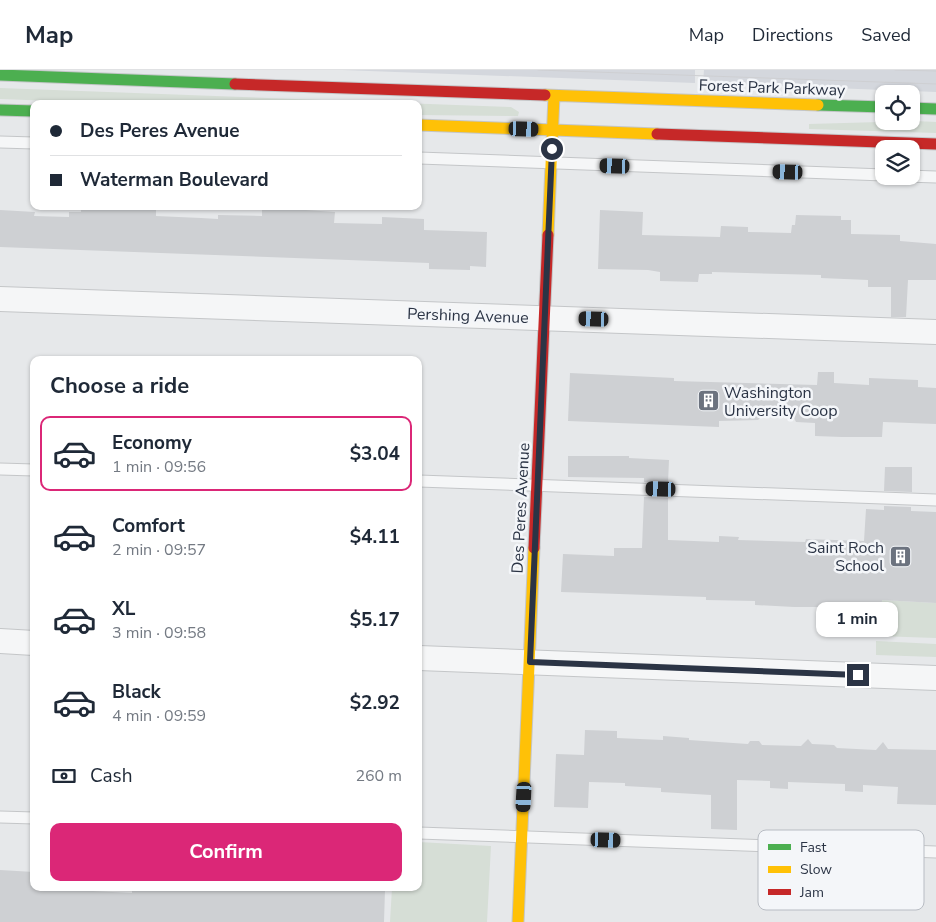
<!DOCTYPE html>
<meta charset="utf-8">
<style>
:root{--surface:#fff;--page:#f6f6f7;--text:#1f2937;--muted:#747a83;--line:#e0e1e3;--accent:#db2777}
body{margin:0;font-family:"Nunito Sans",sans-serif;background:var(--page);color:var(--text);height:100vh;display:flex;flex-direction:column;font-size:19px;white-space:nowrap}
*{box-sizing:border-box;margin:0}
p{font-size:16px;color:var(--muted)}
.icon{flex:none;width:28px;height:28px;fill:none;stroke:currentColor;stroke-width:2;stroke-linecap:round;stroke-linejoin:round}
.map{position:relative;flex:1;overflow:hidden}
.side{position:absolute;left:30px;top:286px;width:392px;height:535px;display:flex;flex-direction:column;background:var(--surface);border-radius:10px;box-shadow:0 1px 4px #0004}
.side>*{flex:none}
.banner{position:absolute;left:30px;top:30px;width:392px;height:110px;border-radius:10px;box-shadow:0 1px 4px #0004;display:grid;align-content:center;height:110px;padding:0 20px;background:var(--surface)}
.buttons{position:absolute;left:875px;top:15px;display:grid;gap:10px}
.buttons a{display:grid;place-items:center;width:45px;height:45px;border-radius:10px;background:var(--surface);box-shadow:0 1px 4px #0004;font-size:25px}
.end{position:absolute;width:22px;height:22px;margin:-11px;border:6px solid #2b3445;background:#fff;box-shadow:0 0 0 2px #fff}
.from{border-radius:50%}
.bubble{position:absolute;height:35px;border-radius:10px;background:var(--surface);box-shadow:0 1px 4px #0004;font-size:16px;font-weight:700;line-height:35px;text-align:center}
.car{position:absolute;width:15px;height:30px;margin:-15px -8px;border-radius:6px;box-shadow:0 0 4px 1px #0007;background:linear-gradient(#222 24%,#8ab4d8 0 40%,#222 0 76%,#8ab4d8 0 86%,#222 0)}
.banner b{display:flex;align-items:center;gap:18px;height:48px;font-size:19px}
.banner b+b{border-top:1px solid var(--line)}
.banner i{width:12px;height:12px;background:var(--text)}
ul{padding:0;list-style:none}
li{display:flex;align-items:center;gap:15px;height:75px;margin:0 10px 8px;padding:0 10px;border:2px solid transparent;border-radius:10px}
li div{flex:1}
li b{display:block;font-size:19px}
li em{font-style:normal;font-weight:700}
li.selected{border-color:var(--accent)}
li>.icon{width:45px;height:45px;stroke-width:1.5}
h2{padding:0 20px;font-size:22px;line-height:60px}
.pay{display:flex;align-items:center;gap:12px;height:55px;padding:0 20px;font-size:19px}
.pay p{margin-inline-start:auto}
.button{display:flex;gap:10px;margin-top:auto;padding:10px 20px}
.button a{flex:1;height:58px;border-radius:10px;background:var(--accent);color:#fff;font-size:20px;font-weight:700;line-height:58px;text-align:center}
header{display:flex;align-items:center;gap:30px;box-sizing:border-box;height:70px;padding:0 25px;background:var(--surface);border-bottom:1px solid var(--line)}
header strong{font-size:24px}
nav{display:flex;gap:28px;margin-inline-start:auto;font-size:18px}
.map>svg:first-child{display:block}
</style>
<header>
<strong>Map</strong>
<nav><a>Map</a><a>Directions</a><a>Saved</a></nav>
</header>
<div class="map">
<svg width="936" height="852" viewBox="0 0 936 852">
<rect width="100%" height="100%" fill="#e6e8ea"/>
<path fill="#d4d7dd" d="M342,0h353v13z
M704,0h232v22l-233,-9z"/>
<path fill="#d6ded6" d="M0,18l511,19 8,5 -1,4 -99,-1v-11h-286l-133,-5z
M915,51l21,1v11l-127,-4v-5z
M882,530l54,3v35l-59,-2 1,-22h3z
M876,571l60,3v13l-60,-2z
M419,772l72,4 -4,76h-97l2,-34h27z"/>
<path fill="#ced0d3" d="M81,136h75v10l45,2 17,1v-4l44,1v-9l73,5 -1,11 48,1v-7l42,2v11l63,2 -1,35 -16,-1v4l-41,-1v-6l-429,-16v-37l35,2 -1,4 35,1v-5h12z
M600,140l43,2 -1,23 78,2 1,-11 27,1v5l43,1 1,-8h3l1,-10 45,1v4h10v14l49,1v6l36,3v36h-28l-2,37h-15v-30h-23v-7l-47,-2v-3l-109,-3v2h-13l-1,8 -38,-1v-9l-12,-2 -50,-1z
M818,302h16v11l35,2v-7l49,2v7l18,1v36l-53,-2 -1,15h-40l-27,-1v-13l-19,-1 -2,-4 -33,-1 -3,3 -39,1v6l-151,-6 2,-48 104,5v3l143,4z
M568,386h61v2l40,2 -1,23 -24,-1v-4l-76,-1z
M885,397h27v25l-28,-1z
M644,427l24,1v42l51,2v-6l20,1 -1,3 67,2 1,-3 58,2 2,-32 18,1v-4l27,1v4l25,1v91l-54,-3 -1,14 -20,-1v-6h-67l-39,-2v-4l-49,-1v-3l-145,-5 2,-38 51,2v-8h28z
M585,660l32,1v7l46,2v-4l26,2v2l59,4 2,-3h9l3,4 39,1 7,-7 4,5 22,1 3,3 39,2 7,-8 5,7 48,1v55l-39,-1 1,-17 -35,-2v7l-18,-1v-7l-57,-2v7l-18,-1v-7l-33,-1v50l-26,-1v-34l-50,-3v-4l-36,-2v-3l-36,-1 -1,26 -34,-1 2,-53 28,1z
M0,800l34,2v16l98,5v-5h244v2h9l-1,32h-384z"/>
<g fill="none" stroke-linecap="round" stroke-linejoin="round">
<defs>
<path id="lane" d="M0,72l34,1
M419,88l465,17
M907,106l29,1
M0,399l34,1
M419,411l517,19
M0,747l34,1
M419,763l517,19"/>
<path id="street" d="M0,229l936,33
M0,571l34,2
M419,588l517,20"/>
<path id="fast" d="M0,5l235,9
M818,35l66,2
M911,38l25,1
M0,40l34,1"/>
<path id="slow" d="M545,25l273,10
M419,55l238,9
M548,165l6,-139
M518,852l16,-374"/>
<path id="jam" d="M235,14l310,11
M657,64l279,10
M534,478l14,-313"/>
</defs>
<use href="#lane" stroke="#c4c6c8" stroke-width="13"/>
<use href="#street" stroke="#c4c6c8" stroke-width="26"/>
<use href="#fast" stroke="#c4c6c8" stroke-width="13"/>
<use href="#slow" stroke="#c4c6c8" stroke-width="13"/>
<use href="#jam" stroke="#c4c6c8" stroke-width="13"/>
<use href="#lane" stroke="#f5f6f7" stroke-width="11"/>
<use href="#street" stroke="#f5f6f7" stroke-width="24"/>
<use href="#fast" stroke="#4caf50" stroke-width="11"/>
<use href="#slow" stroke="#ffc107" stroke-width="11"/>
<use href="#jam" stroke="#c62828" stroke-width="11"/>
<path stroke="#cecfd2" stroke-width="1" d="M538,0l398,14
M895,0l41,1"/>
</g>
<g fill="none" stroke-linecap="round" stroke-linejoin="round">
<path stroke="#2b3445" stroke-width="6" d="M552,79l-22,513 328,13"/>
</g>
<defs>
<symbol id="building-square" viewBox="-11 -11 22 22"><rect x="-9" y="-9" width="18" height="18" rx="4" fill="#6c737f" stroke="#f4f6f9"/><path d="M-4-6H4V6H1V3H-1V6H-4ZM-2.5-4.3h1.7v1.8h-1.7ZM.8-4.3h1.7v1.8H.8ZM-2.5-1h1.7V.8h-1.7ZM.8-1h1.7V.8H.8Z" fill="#fff"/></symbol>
</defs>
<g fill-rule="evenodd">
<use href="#building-square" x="696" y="318" width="25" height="25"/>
<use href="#building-square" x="888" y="474" width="25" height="25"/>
</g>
<g text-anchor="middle" stroke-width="5" stroke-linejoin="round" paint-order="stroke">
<g font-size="16" fill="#2b3445" stroke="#f4f6f9">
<text transform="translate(772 17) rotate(2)" y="6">Forest Park Parkway</text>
<text transform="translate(468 245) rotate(2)" y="6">Pershing Avenue</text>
<text transform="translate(520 438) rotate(-87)" y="6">Des Peres Avenue</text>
</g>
<g font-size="16" fill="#2b3445" stroke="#f4f6f9" text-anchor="start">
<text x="724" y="328">Washington<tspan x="724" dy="18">University Coop</tspan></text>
<text x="884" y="483" text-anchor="end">Saint Roch<tspan x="884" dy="18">School</tspan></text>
</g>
</g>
<rect x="758" y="760" width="166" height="80" rx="8" fill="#f4f6f9" stroke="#b8bcc3" stroke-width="1"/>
<rect x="768" y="774" width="23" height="6" fill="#4caf50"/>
<rect x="768" y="796" width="23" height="7" fill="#ffc107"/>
<rect x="768" y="819" width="23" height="6" fill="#c62828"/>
<g font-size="14" fill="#2b3445">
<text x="800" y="782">Fast</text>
<text x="800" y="804">Slow</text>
<text x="800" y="827">Jam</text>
</g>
</svg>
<div class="buttons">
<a><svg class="icon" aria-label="locate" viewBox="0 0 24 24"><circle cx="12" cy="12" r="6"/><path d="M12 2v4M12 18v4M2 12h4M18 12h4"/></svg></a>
<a><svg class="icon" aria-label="layers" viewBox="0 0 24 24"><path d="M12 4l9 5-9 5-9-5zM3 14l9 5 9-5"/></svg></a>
</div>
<i class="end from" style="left:552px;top:79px"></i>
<i class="end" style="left:858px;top:605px"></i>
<div class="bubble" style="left:816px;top:532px;width:82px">1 min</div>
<i class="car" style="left:524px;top:59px;rotate:92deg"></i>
<i class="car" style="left:615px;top:96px;rotate:272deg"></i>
<i class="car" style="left:788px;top:102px;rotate:272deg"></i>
<i class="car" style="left:594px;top:249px;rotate:272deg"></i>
<i class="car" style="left:661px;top:419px;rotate:272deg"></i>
<i class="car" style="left:524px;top:727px;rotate:183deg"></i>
<i class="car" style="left:606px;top:770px;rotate:92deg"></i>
<div class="banner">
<b><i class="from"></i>Des Peres Avenue</b>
<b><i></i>Waterman Boulevard</b>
</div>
<section class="side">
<h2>Choose a ride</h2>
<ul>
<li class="selected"><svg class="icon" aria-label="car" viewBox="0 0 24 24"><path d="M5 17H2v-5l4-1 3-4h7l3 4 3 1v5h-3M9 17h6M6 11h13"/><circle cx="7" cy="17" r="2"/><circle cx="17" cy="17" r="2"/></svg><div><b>Economy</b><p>1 min · 09:56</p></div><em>$3.04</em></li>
<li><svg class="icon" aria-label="car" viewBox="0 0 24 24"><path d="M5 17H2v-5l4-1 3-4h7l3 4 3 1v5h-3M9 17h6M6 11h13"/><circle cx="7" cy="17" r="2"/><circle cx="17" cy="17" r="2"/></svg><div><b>Comfort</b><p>2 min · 09:57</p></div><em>$4.11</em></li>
<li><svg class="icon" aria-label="car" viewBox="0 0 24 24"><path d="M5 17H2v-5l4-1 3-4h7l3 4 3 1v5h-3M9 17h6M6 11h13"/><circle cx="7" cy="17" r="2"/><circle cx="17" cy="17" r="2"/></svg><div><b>XL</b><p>3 min · 09:58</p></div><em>$5.17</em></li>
<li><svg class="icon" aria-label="car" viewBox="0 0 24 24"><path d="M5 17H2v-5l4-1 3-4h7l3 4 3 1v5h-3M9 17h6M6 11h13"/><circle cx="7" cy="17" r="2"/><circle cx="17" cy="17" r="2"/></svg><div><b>Black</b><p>4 min · 09:59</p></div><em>$2.92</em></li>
</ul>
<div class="pay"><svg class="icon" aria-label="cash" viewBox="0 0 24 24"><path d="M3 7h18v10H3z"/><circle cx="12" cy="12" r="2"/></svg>Cash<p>260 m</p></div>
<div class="button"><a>Confirm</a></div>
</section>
</div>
